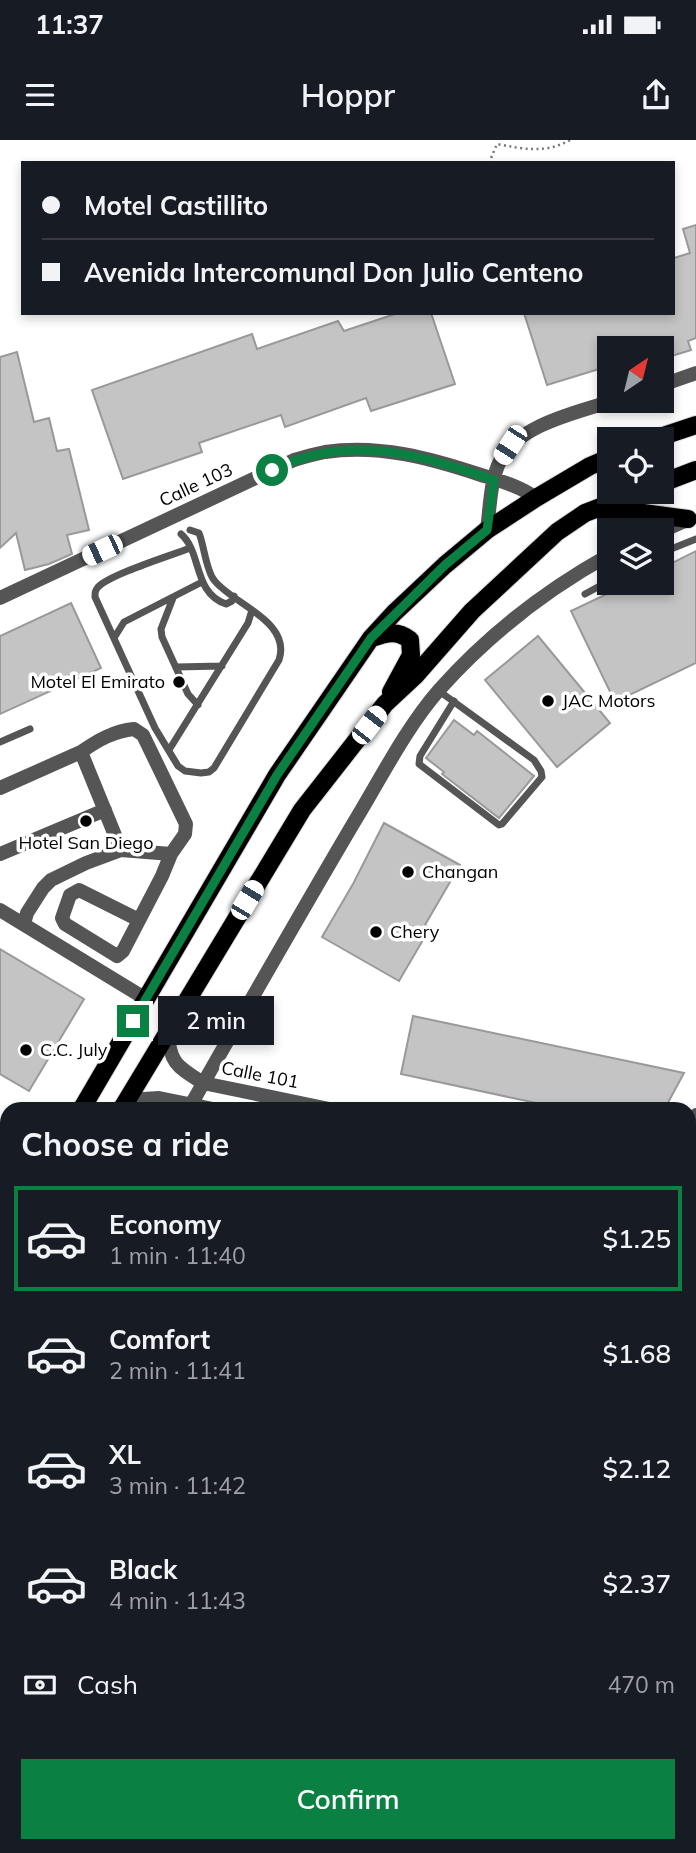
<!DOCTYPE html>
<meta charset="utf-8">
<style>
:root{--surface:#171b24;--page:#20242c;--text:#f1f3f6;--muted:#9ea1a6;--line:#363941;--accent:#0b8043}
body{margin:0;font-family:Mulish,sans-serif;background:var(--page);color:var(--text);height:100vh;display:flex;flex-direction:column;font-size:26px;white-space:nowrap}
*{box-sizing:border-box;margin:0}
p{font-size:23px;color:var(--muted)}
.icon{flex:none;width:38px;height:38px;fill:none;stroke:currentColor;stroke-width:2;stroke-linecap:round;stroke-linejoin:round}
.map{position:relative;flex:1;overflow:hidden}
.sheet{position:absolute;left:0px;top:962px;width:696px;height:751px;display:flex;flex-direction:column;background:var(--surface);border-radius:21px 21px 0 0;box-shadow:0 4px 10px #0003}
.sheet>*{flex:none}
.guide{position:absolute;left:21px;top:21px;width:654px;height:154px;border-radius:0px;box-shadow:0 4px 10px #0003;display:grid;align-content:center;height:154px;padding:0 21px;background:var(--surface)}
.needle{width:46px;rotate:35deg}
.controls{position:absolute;left:597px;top:196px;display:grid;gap:14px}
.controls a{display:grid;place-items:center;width:77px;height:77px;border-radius:0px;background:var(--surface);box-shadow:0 4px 10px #0003;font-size:35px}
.end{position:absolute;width:32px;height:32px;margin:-16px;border:9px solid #0b8043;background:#fff;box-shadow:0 0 0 4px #fff}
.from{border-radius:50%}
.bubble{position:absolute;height:49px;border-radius:0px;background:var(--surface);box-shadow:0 4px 10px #0003;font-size:23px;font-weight:600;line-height:49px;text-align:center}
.car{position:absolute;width:21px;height:42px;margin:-21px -10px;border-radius:9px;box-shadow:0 0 5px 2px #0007;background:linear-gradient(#fff 24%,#345 0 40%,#fff 0 76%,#345 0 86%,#fff 0)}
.guide b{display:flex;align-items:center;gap:24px;height:66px;font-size:26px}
.guide b+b{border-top:2px solid var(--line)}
.guide i{width:18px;height:18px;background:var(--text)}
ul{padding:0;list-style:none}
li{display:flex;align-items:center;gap:21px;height:105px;margin:0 14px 10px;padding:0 7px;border:4px solid transparent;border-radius:0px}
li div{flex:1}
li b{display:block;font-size:26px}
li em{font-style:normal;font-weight:600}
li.selected{border-color:var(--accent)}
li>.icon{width:63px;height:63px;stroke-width:1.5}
h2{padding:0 21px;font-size:32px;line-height:84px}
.pay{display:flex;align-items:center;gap:18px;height:77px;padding:0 21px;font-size:26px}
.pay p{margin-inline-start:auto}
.cta{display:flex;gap:14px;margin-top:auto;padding:14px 21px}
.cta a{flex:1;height:80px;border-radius:0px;background:var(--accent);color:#fff;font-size:28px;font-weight:600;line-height:80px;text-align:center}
.status{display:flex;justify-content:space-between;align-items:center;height:49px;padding:0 35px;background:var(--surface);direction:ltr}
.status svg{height:19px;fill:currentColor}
header{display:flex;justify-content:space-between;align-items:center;height:91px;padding:0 21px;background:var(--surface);font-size:32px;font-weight:600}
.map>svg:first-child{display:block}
</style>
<div class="status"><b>11:37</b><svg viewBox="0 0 49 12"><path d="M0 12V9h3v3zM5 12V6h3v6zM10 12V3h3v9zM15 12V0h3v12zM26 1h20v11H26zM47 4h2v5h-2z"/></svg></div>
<header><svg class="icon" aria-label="menu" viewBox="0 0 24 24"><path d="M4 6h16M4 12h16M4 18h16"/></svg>Hoppr<svg class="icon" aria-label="share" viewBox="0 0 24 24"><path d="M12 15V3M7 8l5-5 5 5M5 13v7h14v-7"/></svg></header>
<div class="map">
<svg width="696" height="1713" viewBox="0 0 696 1713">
<rect width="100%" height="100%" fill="#fff"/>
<path fill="#dcdcdc" d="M7,1310v349l-7,-3v-334z"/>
<path fill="#c4c4c4" stroke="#999" stroke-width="2" d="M696,85v113l-8,3 3,9 -29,9v-11h-53v18l-62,19 -23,-72h150v-55l16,-5 -7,-24z
M398,173h33l24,71 -84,27 -5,-13 -81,29 -4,-12 -82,28 3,9 -79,27 -31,-89 160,-56 5,15 81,-28 6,10z
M17,212l17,70 15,-4 8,33 12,-2 20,81 -22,5 5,19 -23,10 -24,6 -9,-37 -16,15v-191z
M696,411v112l-81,39 -44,-91 59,-28h32v-15z
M71,463l30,65 -101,46v-78z
M538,496l72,87 -53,44 -72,-87z
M454,580l20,15 3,-4 57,45 -35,42 -57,-44 2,-2 -18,-14z
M384,683l76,42 -35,60 5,3 -31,53 -77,-44 31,-53z
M0,809l84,50 -55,92 -29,-17z
M413,876l271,57 -20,37h-95l-168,-36z"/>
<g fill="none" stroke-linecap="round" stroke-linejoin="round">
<defs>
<path id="primary" d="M654,299l42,-14
M662,343l34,-13
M602,371l19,-1 67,9
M372,498c15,-5 25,-8 38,2l1,15 -20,37
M81,970l196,-335 94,-137 23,-25 51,-48 42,-35 49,-32 54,-32 19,-8
M121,970l181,-300 83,-106 30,-28 57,-65 85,-79 28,-19 55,-21
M0,1106l7,-12
M0,1178l7,-12"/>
</defs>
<use href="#primary" stroke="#dbdbdb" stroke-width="20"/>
<path stroke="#777" stroke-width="2.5" stroke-dasharray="2 3.5" stroke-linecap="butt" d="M489,23l8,-19c27,5 48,10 73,-4"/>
<path stroke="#555" stroke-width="7" d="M661,390l5,21 -4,2
M181,394c21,18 12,59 45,70l6,-3 2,-5
M190,408c-20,8 -79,26 -92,39 -3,4 -3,5 -3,10l60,131 23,38 7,5 16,2 8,-1 5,-4 65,-108c13,-39 -47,-56 -65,-80 -8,-10 -10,-35 -15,-47l-9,-3
M666,411l30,-12
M585,454l24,-13
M173,458l-12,31 1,8 26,57 10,11
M114,498l10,-16 78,-40
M176,527l46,-1
M439,551l95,69 7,11 1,6 -40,47 -3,1 -80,-61 1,-8 34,-55
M0,602l30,-13
M169,610l79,-127 4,-13
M0,1003l7,5
M690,1101l6,3
M690,1170l6,3
M0,1675l7,3
M30,1706l4,7
M231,1713l4,-7"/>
<path stroke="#555" stroke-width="14" d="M662,245l34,-12
M487,390c3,-22 3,-49 13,-69 17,-36 78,-49 112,-60
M662,391l27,-12
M0,458l294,-138c10,-3 21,-6 31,-8 54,-8 105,6 156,23 19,6 39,11 55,23
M0,648l81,-36
M121,710l-40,-98c17,-12 33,-21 53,-23l9,6 43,89 -1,10 -14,20
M0,714l105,-44
M0,770l146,89
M24,784l3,-11 16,-25 8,-8 35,-17 35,-13 50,4 -9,22 -39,75 -6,5 -52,-32 -3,-6 8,-23 9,-5 60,30
M168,892c1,31 10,35 35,51l131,27
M124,964l20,-5 15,-1 59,12
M188,970c55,-96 109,-191 165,-286 27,-44 52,-95 86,-134 48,-54 107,-100 170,-135
M690,985l6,-10
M690,1055l6,3
M690,1070l6,3
M0,1296l7,-12
M690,1646l6,-10
M270,1713l4,-7
M646,1713l4,-7"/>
<use href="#primary" stroke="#000" stroke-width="18"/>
</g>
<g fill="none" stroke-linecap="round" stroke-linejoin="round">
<path stroke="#0b8043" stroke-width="9" d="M133,881l144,-246 94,-137 74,-73 42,-35 7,-50c-77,-26 -143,-47 -222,-10"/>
</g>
<g fill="#000" stroke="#fff" stroke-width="2.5">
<circle cx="179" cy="542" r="7"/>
<circle cx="548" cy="561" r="7"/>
<circle cx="86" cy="681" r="7"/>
<circle cx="408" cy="732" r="7"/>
<circle cx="376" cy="792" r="7"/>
<circle cx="26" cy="910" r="7"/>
</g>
<g text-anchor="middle" stroke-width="7" stroke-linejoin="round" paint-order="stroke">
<g font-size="18" fill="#000" stroke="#fff">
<text transform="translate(196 345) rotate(-25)" y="6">Calle 103</text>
<text transform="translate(260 935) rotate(11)" y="6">Calle 101</text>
</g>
<g font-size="18" fill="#000" stroke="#fff" text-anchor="start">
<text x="165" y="548" text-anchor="end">Motel El Emirato</text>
<text x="562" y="567">JAC Motors</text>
<text x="86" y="709" text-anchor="middle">Hotel San Diego</text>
<text x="422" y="738">Changan</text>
<text x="390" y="798">Chery</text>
<text x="40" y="916">C.C. July</text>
</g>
</g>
</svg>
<div class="controls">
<a><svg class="needle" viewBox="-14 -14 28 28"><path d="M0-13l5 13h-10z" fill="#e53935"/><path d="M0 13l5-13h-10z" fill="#9ea1a6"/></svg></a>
<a><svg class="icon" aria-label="locate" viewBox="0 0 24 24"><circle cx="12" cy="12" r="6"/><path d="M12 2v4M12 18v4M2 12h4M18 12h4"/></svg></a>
<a><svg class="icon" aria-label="layers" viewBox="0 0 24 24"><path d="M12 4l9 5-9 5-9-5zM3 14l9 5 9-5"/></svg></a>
</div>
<i class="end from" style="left:272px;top:330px"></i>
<i class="end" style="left:133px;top:881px"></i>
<div class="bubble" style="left:158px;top:856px;width:116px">2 min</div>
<i class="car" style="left:510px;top:305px;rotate:213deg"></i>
<i class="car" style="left:102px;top:410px;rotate:245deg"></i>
<i class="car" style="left:369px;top:585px;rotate:38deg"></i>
<i class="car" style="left:247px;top:760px;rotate:31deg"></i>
<div class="guide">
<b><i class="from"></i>Motel Castillito</b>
<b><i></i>Avenida Intercomunal Don Julio Centeno</b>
</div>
<section class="sheet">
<h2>Choose a ride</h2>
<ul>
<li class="selected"><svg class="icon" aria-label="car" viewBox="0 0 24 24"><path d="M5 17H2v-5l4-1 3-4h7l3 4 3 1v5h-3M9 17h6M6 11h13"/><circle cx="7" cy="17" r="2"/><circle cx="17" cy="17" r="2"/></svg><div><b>Economy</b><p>1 min · 11:40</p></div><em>$1.25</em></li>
<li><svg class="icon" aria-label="car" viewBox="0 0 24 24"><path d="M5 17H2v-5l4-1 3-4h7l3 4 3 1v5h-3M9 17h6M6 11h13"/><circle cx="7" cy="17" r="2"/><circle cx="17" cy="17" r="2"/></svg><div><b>Comfort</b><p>2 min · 11:41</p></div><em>$1.68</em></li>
<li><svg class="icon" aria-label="car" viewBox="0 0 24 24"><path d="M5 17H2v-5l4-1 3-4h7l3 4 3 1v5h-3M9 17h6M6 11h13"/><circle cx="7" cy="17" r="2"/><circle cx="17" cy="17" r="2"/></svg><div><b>XL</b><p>3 min · 11:42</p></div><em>$2.12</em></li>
<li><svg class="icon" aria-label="car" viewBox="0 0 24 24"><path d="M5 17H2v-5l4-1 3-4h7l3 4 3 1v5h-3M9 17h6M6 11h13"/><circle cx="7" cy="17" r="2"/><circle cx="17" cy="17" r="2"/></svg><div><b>Black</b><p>4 min · 11:43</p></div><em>$2.37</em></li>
</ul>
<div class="pay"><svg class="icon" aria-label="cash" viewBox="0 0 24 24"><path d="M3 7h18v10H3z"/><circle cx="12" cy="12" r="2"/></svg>Cash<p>470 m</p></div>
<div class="cta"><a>Confirm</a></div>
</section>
</div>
